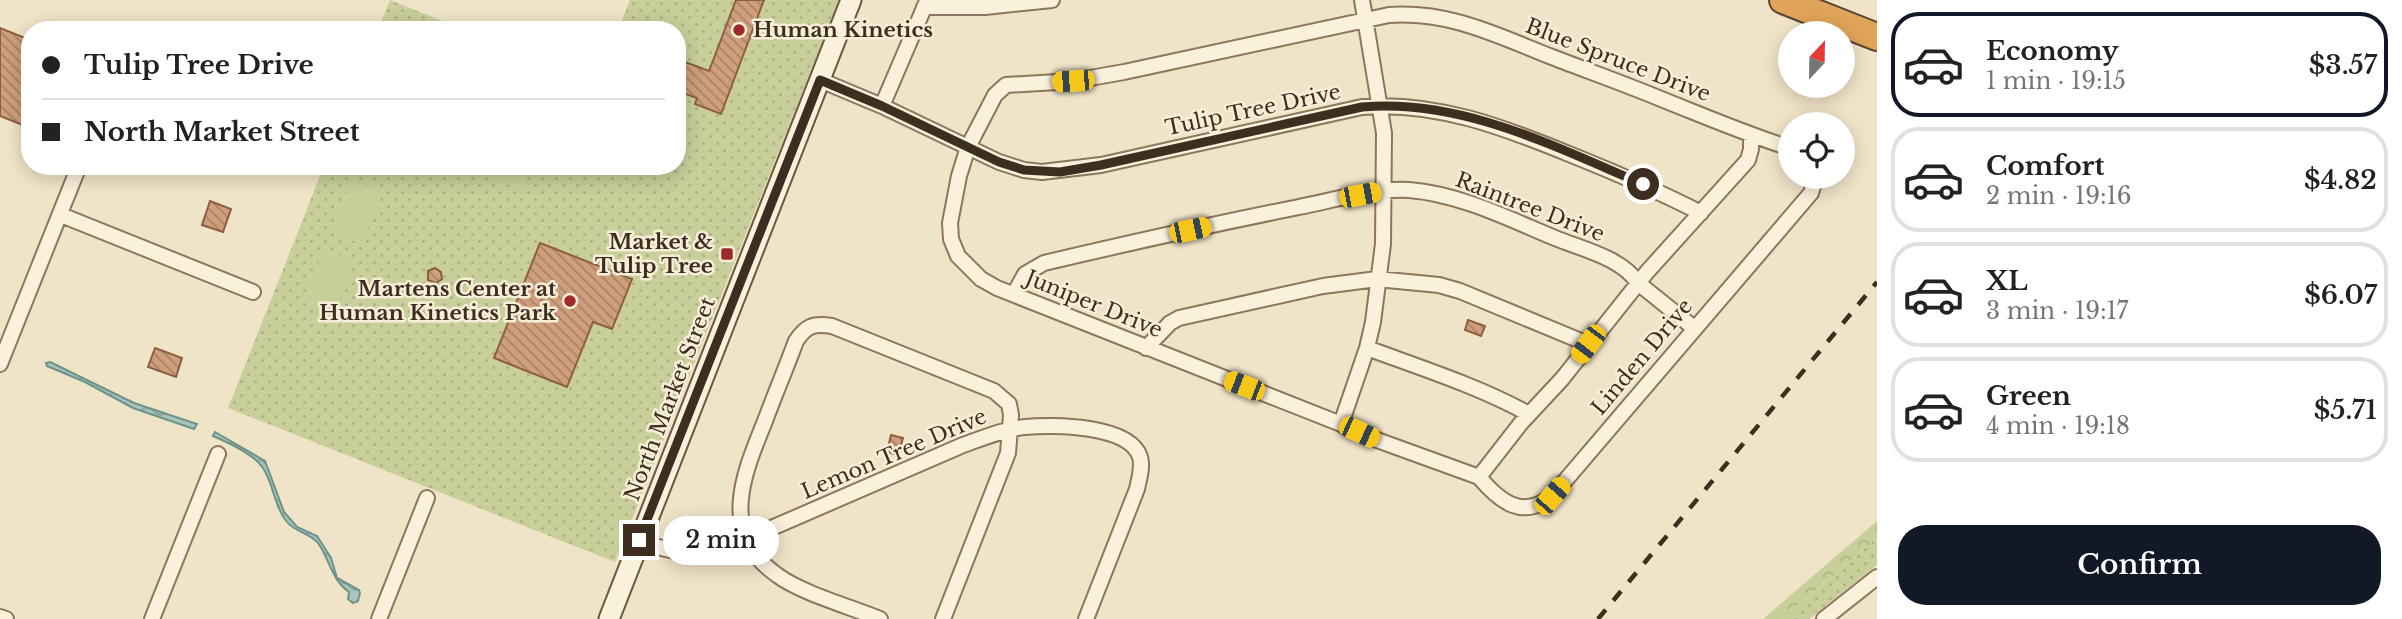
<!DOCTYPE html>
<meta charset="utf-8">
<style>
:root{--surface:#fff;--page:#f6f6f6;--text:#222;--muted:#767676;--line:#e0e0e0;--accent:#111827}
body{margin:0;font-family:"Libre Baskerville",serif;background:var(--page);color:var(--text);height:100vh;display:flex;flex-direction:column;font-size:26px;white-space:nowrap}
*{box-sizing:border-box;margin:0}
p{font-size:23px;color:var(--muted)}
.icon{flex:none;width:38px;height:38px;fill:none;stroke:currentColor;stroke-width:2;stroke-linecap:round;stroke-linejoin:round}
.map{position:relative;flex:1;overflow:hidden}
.side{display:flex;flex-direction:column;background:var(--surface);width:525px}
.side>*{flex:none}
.guide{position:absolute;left:21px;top:21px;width:665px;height:154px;border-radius:28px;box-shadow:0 4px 18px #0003;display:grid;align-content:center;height:154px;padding:0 21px;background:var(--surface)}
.needle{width:46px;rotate:22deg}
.buttons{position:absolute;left:1778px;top:21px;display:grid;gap:14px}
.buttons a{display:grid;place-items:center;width:77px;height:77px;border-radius:50%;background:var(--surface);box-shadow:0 4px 18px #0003;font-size:35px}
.end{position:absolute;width:32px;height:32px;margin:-16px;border:9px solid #3d2e20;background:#fff;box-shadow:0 0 0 4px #fff}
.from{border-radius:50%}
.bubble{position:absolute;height:49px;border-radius:24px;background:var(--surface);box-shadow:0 4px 18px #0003;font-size:23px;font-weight:600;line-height:49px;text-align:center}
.car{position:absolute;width:21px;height:42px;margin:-21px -10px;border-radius:9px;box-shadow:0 0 5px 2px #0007;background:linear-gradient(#f5c518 24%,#345 0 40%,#f5c518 0 76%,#345 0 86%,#f5c518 0)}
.guide b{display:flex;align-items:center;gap:24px;height:66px;font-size:26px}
.guide b+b{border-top:2px solid var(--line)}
.guide i{width:18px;height:18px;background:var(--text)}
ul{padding:12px 0 0;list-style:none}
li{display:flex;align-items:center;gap:21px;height:105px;margin:0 14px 10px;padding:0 7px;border:4px solid var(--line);border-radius:28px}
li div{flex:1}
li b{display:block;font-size:26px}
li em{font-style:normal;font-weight:600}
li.active{border-color:var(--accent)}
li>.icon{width:63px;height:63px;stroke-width:1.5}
.primary-button{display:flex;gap:14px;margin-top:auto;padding:14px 21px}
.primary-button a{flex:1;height:80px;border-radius:28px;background:var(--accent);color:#fff;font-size:28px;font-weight:600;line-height:80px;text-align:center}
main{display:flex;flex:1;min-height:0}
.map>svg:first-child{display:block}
</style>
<main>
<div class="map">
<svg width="1877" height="619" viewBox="0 0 1877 619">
<defs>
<pattern id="grass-dots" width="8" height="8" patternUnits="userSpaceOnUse" patternTransform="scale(1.75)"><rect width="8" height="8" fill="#c9cf9b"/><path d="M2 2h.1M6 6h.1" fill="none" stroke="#aeb285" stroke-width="1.8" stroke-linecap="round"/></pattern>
<pattern id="forest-crowns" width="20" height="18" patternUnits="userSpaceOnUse" patternTransform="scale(1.75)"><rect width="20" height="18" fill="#c9cf9b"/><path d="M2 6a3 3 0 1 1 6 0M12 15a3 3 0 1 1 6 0" fill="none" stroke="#aeb285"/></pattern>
<pattern id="water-waves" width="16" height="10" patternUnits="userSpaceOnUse" patternTransform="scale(1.75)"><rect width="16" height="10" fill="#a9c4bc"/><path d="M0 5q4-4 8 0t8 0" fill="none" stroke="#8ba098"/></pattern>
<pattern id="building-back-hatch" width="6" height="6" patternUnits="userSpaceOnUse" patternTransform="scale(1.75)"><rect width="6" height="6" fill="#cf9f7d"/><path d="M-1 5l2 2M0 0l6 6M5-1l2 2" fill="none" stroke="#a98266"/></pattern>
</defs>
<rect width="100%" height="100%" fill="#f0e4c8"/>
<path fill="url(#grass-dots)" d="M390,0l75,30h-87z
M630,0h209l-224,562 -387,-154 96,-242h353v-136h-59z
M1877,538v27l-68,54h-27z"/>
<path fill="url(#forest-crowns)" d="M1877,521v17l-95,81h-19z"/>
<path fill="#c9cf9b" d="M461,166h69l-9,24z
M352,179l30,12 -21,53 -31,-12z
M324,249l31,12 -22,54 -30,-13z"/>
<path fill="url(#water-waves)" stroke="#6f938a" stroke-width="2" d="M50,362l84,41 63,21 -3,5 -61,-21 -48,-26 -38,-16 -1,-3z
M215,432l50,29 19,51 13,15 20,9 14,22 6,20 22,12 1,3 -2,8 -5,2 -5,-4 1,-7c-18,-13 -19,-32 -31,-49 -8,-10 -23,-11 -31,-21 -13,-16 -13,-37 -24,-54 -8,-13 -36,-26 -50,-32z"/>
<path fill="url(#building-back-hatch)" stroke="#8d5f41" stroke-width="2" d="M736,0h28l-43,114 -26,-10 2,-6 -20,-7v-32l32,12z
M0,28l30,12v88l-30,-12z
M210,201l21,8 -8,23 -21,-7z
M540,243l92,36 -20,50 -19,-7 -26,65 -73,-29z
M435,268l6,4 1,7 -6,4 -8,-3v-9z
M1468,320l17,6 -4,10 -16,-6z
M155,348l27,10 -6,19 -28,-10z
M891,435l12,3 -5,17 -11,-3z"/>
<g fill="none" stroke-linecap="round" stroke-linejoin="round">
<defs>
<path id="street" d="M924,7h61l67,-7
M820,80l62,26 117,56 25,8 18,2 59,-7 261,-58c73,-6 141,20 207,47 45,18 89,37 132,59
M882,106l45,-105
M61,215l192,77
M1014,294l11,-20 19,-11c85,-20 170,-39 255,-56 36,-7 74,-19 110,-17 51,4 100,29 146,48 27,11 67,20 83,45l56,45
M1146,348l24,-25 9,-5 144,-32 54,-7 62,6 21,6 128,53
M1367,348c54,20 111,38 162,66
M0,364l79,-198
M1341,424l26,-76 6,-26 10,-78 1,-111 -22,-133
M1479,477l-102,-37 -36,-16 -344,-136 -16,-9 -23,-23 -7,-17 -1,-16 9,-47 9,-29 27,-52 11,-10 67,-4 51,-9 265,-57c61,-4 107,20 163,42 36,14 73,27 109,42 43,17 85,35 129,49
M1479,477c21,25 44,43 73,19l259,-303 5,-16
M1479,477l42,-54 41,-44 85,-107 101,-112 3,-11v-13
M639,540c38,16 60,16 98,3l226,-98c20,-7 41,-16 62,-18 28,-3 105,-2 115,30 3,10 -1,22 -3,32l-51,130
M0,617l6,2
M152,619l66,-165
M379,619l48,-121
M880,619c-29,-12 -79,-26 -103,-44 -59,-42 -34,-100 -12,-154 10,-27 21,-53 31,-80 10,-15 17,-18 36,-15l162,65 15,13 2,11 -3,38 -65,166
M1824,619l53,-42"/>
<path id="secondary" d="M609,619l242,-619"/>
<path id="highway" d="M1783,0l94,37"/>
</defs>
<use href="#street" stroke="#8d765c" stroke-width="18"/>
<use href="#secondary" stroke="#6f573f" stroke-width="23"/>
<use href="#highway" stroke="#5b4430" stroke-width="30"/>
<use href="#street" stroke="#faf1dc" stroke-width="14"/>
<use href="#secondary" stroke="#faf1dc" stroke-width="19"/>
<use href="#highway" stroke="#e0a458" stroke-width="26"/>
<path stroke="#3d2e20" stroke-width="4.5" stroke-dasharray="12 12" stroke-linecap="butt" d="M1598,619l279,-337"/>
</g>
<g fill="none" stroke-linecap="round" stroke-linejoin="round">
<path stroke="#3d2e20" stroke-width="9" d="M639,540l181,-460 62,26 117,56 25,8 36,2 41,-7 261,-58c99,-9 193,40 281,77"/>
</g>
<g fill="#9e2a2b" stroke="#f7eed8" stroke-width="2.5">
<circle cx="739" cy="30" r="7"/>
<rect x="720" y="247" width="14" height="14" rx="3.5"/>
<circle cx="570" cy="301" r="7"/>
</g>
<g text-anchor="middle" stroke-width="5" stroke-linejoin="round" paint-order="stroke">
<g font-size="21" font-weight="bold" fill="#3d2e20" stroke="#f7eed8" text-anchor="end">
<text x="753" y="37" text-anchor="start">Human Kinetics</text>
<text x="713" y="249">Market &amp;<tspan x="713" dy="24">Tulip Tree</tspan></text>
<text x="556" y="296">Martens Center at<tspan x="556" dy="24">Human Kinetics Park</tspan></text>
</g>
<g font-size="21" fill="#3d2e20" stroke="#f7eed8">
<text transform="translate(1618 60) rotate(21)" y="7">Blue Spruce Drive</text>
<text transform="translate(1253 110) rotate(-12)" y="7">Tulip Tree Drive</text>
<text transform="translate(1530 207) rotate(21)" y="7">Raintree Drive</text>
<text transform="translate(1094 304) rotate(22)" y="7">Juniper Drive</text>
<text transform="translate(1642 357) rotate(-50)" y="7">Linden Drive</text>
<text transform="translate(670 399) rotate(-69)" y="7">North Market Street</text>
<text transform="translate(894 454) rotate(-23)" y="7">Lemon Tree Drive</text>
</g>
</g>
</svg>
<div class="buttons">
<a><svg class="needle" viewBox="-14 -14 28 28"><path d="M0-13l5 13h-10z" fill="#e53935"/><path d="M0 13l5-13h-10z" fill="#767676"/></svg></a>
<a><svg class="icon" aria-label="locate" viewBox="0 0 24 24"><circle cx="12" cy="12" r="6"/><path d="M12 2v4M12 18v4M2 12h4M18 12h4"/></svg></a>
</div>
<i class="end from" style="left:1643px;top:184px"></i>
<i class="end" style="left:639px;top:540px"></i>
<div class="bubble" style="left:663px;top:516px;width:116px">2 min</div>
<i class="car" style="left:1073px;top:81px;rotate:266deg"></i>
<i class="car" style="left:1360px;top:195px;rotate:79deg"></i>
<i class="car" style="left:1190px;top:230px;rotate:78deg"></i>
<i class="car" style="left:1588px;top:344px;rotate:217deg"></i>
<i class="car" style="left:1244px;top:386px;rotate:291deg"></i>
<i class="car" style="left:1359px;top:432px;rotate:115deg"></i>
<i class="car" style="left:1552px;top:496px;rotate:41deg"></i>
<div class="guide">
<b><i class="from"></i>Tulip Tree Drive</b>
<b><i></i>North Market Street</b>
</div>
</div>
<section class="side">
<ul>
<li class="active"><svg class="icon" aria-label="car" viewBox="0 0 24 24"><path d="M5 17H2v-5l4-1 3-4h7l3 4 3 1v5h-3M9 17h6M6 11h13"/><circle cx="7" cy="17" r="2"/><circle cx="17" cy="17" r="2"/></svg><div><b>Economy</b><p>1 min · 19:15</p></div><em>$3.57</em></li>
<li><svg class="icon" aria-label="car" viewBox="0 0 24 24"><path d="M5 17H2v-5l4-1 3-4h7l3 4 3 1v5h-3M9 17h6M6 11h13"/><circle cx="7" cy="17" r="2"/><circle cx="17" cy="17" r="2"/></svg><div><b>Comfort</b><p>2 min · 19:16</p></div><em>$4.82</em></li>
<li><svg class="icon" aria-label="car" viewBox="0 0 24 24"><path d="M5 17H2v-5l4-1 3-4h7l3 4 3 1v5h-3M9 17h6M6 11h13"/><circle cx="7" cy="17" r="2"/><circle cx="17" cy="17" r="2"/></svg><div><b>XL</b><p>3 min · 19:17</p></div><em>$6.07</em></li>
<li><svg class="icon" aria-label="car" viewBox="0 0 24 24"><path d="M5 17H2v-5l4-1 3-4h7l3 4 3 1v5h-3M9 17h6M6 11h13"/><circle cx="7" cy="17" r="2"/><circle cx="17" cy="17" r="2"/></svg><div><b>Green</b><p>4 min · 19:18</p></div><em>$5.71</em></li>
</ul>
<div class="primary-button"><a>Confirm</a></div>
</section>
</main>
